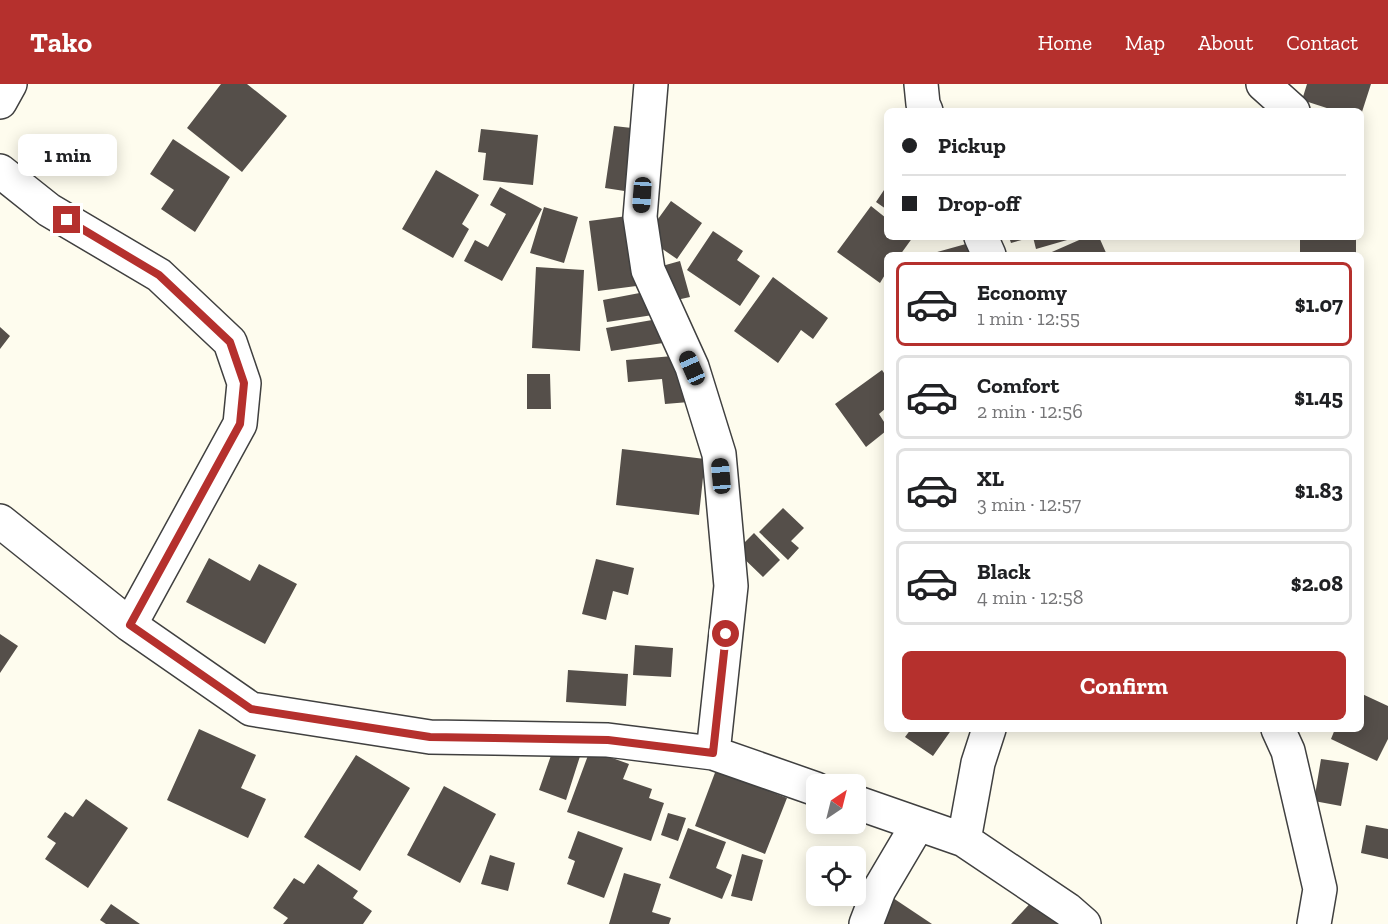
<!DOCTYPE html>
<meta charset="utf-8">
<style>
:root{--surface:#fff;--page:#f2f2f2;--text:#202124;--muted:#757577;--line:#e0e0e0;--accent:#b5302d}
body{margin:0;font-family:"Zilla Slab",serif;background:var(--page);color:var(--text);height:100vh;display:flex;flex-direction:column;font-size:22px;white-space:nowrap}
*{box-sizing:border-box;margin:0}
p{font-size:20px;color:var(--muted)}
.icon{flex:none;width:33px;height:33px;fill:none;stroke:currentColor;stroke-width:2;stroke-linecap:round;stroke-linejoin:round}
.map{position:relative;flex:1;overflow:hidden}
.details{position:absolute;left:884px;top:168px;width:480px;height:480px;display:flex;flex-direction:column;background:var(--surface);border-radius:9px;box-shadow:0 3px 15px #0003}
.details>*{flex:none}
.top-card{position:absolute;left:884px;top:24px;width:480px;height:132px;border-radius:9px;box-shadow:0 3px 15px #0003;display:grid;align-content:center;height:132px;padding:0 18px;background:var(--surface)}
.needle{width:39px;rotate:35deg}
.buttons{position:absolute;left:806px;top:690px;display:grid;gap:12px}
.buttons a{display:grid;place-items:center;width:60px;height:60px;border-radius:9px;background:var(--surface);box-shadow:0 3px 15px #0003;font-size:30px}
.end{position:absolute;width:27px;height:27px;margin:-14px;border:8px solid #b5302d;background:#fff;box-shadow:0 0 0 3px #fff}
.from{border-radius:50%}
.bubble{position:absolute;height:42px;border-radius:9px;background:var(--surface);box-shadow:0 3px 15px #0003;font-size:20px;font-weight:700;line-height:42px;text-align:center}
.car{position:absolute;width:18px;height:36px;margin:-18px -9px;border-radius:8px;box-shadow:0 0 4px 2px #0007;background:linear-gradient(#222 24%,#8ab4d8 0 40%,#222 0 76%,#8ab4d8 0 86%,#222 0)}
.top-card b{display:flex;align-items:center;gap:21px;height:57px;font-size:22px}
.top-card b+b{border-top:2px solid var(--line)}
.top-card i{width:15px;height:15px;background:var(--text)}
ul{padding:10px 0 0;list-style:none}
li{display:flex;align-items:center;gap:18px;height:84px;margin:0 12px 9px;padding:0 6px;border:3px solid var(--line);border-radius:9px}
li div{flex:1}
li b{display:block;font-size:22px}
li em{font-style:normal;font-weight:700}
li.on{border-color:var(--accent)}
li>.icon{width:54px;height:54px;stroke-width:1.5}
.button{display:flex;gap:12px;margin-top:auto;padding:12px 18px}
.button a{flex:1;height:69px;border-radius:9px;background:var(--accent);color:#fff;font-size:24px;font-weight:700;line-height:69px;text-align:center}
header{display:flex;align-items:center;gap:36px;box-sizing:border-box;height:84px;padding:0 30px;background:var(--accent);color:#fff}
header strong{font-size:28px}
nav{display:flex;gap:33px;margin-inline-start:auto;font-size:21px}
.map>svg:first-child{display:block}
</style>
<header>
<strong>Tako</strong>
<nav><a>Home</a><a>Map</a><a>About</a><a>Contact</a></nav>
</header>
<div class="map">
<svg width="1388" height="840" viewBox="0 0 1388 840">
<rect width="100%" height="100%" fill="#fefcee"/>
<path fill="#554f4a" d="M221,0h26l40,32 -45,56 -55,-44z
M1307,0h64l-10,31 -1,-4h-24l-34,-11z
M614,42l27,3 -10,63 -26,-4z
M481,45l57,6 -5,50 -50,-5 3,-27 -8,-1z
M173,55l57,38 -35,55 -34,-23 13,-19 -24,-16z
M436,86l43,25 -17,29 7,5 -16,29 -51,-29z
M500,103l42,22 -40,72 -38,-20 11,-21 13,7 18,-33 -16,-9z
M886,103v22l-10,-7z
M671,117l31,22 -25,36 -32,-22z
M871,122l15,12v19h27l-13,18h-14v18l-6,10 -43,-31z
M544,123l34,10 -14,46 -34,-10z
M635,131l9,70 -46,6 -9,-70z
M713,147l30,20 -6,9 23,16 -20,30 -53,-36z
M1009,153h20v1l-18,5z
M1033,153h41v1l-38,11z
M1086,153h13l8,18h-62z
M1356,155v16h-56v-15z
M973,158l4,13h-47v-1z
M680,177l10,36 -18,4 -10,-35z
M536,183l48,3 -4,81 -48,-3z
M773,193l55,41 -15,21 -12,-9 -23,33 -44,-32z
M650,207l3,24 -46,7 -4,-22z
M658,235l5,24 -52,8 -5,-23z
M0,243l10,9 -10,13z
M685,271l4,47 -24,2 -3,-25 -34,3 -2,-22z
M882,286l4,6v32l-7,6 7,11v6l-20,16 -31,-43z
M527,290h23l1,35h-24z
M622,365l83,10 -6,56 -83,-10z
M783,424l21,20 -13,13 8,7 -11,12 -29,-28z
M754,449l26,27 -17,17 -27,-26z
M209,474l41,23 9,-17 38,20 -32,60 -79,-42z
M596,475l38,9 -6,27 -15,-4 -7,29 -24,-6z
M0,550l18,12 -18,27z
M635,561l38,3 -2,29 -38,-2z
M568,586l60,4 -2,32 -60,-4z
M1360,609l28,13v33l-11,22 -46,-22 4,-10h25z
M199,645l57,26 -15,33 25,11 -18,39 -81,-38z
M911,645h41l-19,27 -28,-19z
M556,657l26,9 -16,50 -27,-10z
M590,666l39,14 -6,15 29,10 -3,9 15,5 -13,38 -84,-29z
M356,671l54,33 -50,83 -56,-34z
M1321,675l28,4 -8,43 -27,-5z
M716,686l71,28 -22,56 -70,-28z
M444,702l52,28 -36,69 -53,-28z
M86,715l42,29 -40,60 -43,-29 11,-16 -9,-6 18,-25 8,5z
M668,729l18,5 -8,23 -17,-6z
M1366,741l22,4v30l-27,-6z
M688,744l38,14 -10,26 16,7 -10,24 -53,-21z
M578,747l45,17 -19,50 -37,-14 8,-23 -7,-3z
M742,770l21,6 -11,41 -21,-5z
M490,771l25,8 -7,28 -27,-7z
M318,780l40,27 -5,7 19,13 -9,13h-80l5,-6 -15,-10 21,-30 10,6z
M624,789l37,11 -9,28 19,6 -2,6h-60z
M1037,812l31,28h-57z
M893,814l39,26h-56z
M111,820l29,20h-34l-6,-4z"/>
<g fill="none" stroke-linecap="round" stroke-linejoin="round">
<defs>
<path id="street" d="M651,0l-11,133 8,53 44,97 27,87 12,132 -18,167
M921,0l2,20 3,7
M1263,0l30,27
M0,18l10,-18
M0,87l49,39 110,65 71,67 14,41 -4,41 -110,201
M981,153l8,18
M0,437l130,104 121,84 179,28 178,3 105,13 103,36
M1278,645l10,22 32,138 -6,35
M855,718l109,38 104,70 16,14
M964,756l14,-77 11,-34
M866,840l13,-34 39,-66"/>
</defs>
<use href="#street" stroke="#404040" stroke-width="36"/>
<use href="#street" stroke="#fff" stroke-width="33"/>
</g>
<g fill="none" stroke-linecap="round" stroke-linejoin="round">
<path stroke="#b5302d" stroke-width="8" d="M67,136l92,55 71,67 14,41 -4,41 -110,201 121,84 179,28 178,3 105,13 13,-119"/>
</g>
</svg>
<div class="buttons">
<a><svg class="needle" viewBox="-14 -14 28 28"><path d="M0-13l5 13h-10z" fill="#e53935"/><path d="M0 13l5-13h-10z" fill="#757577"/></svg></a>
<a><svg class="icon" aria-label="locate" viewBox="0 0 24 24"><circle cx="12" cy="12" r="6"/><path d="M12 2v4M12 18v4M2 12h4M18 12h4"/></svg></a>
</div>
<i class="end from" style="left:726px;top:550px"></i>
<i class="end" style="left:67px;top:136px"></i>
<div class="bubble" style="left:18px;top:50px;width:99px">1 min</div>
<i class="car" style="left:642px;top:111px;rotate:184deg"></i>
<i class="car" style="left:692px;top:284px;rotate:336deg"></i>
<i class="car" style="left:721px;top:392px;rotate:355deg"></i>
<div class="top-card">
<b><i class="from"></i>Pickup</b>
<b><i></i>Drop-off</b>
</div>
<section class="details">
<ul>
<li class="on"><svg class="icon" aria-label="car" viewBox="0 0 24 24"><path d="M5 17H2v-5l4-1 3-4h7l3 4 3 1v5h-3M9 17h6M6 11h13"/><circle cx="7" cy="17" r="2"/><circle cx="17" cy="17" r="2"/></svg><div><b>Economy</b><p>1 min · 12:55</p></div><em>$1.07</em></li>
<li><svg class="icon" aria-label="car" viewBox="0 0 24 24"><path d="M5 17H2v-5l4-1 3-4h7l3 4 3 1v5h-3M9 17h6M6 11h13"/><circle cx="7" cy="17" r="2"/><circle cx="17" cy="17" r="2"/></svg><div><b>Comfort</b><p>2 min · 12:56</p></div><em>$1.45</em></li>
<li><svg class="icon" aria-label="car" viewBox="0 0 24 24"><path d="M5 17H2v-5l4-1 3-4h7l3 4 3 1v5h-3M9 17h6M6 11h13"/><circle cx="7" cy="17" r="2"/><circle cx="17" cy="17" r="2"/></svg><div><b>XL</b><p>3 min · 12:57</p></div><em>$1.83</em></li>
<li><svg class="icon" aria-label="car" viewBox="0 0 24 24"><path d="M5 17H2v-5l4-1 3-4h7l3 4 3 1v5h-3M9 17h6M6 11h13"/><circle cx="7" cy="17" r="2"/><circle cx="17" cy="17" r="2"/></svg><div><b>Black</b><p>4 min · 12:58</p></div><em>$2.08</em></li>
</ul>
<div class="button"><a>Confirm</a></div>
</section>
</div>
